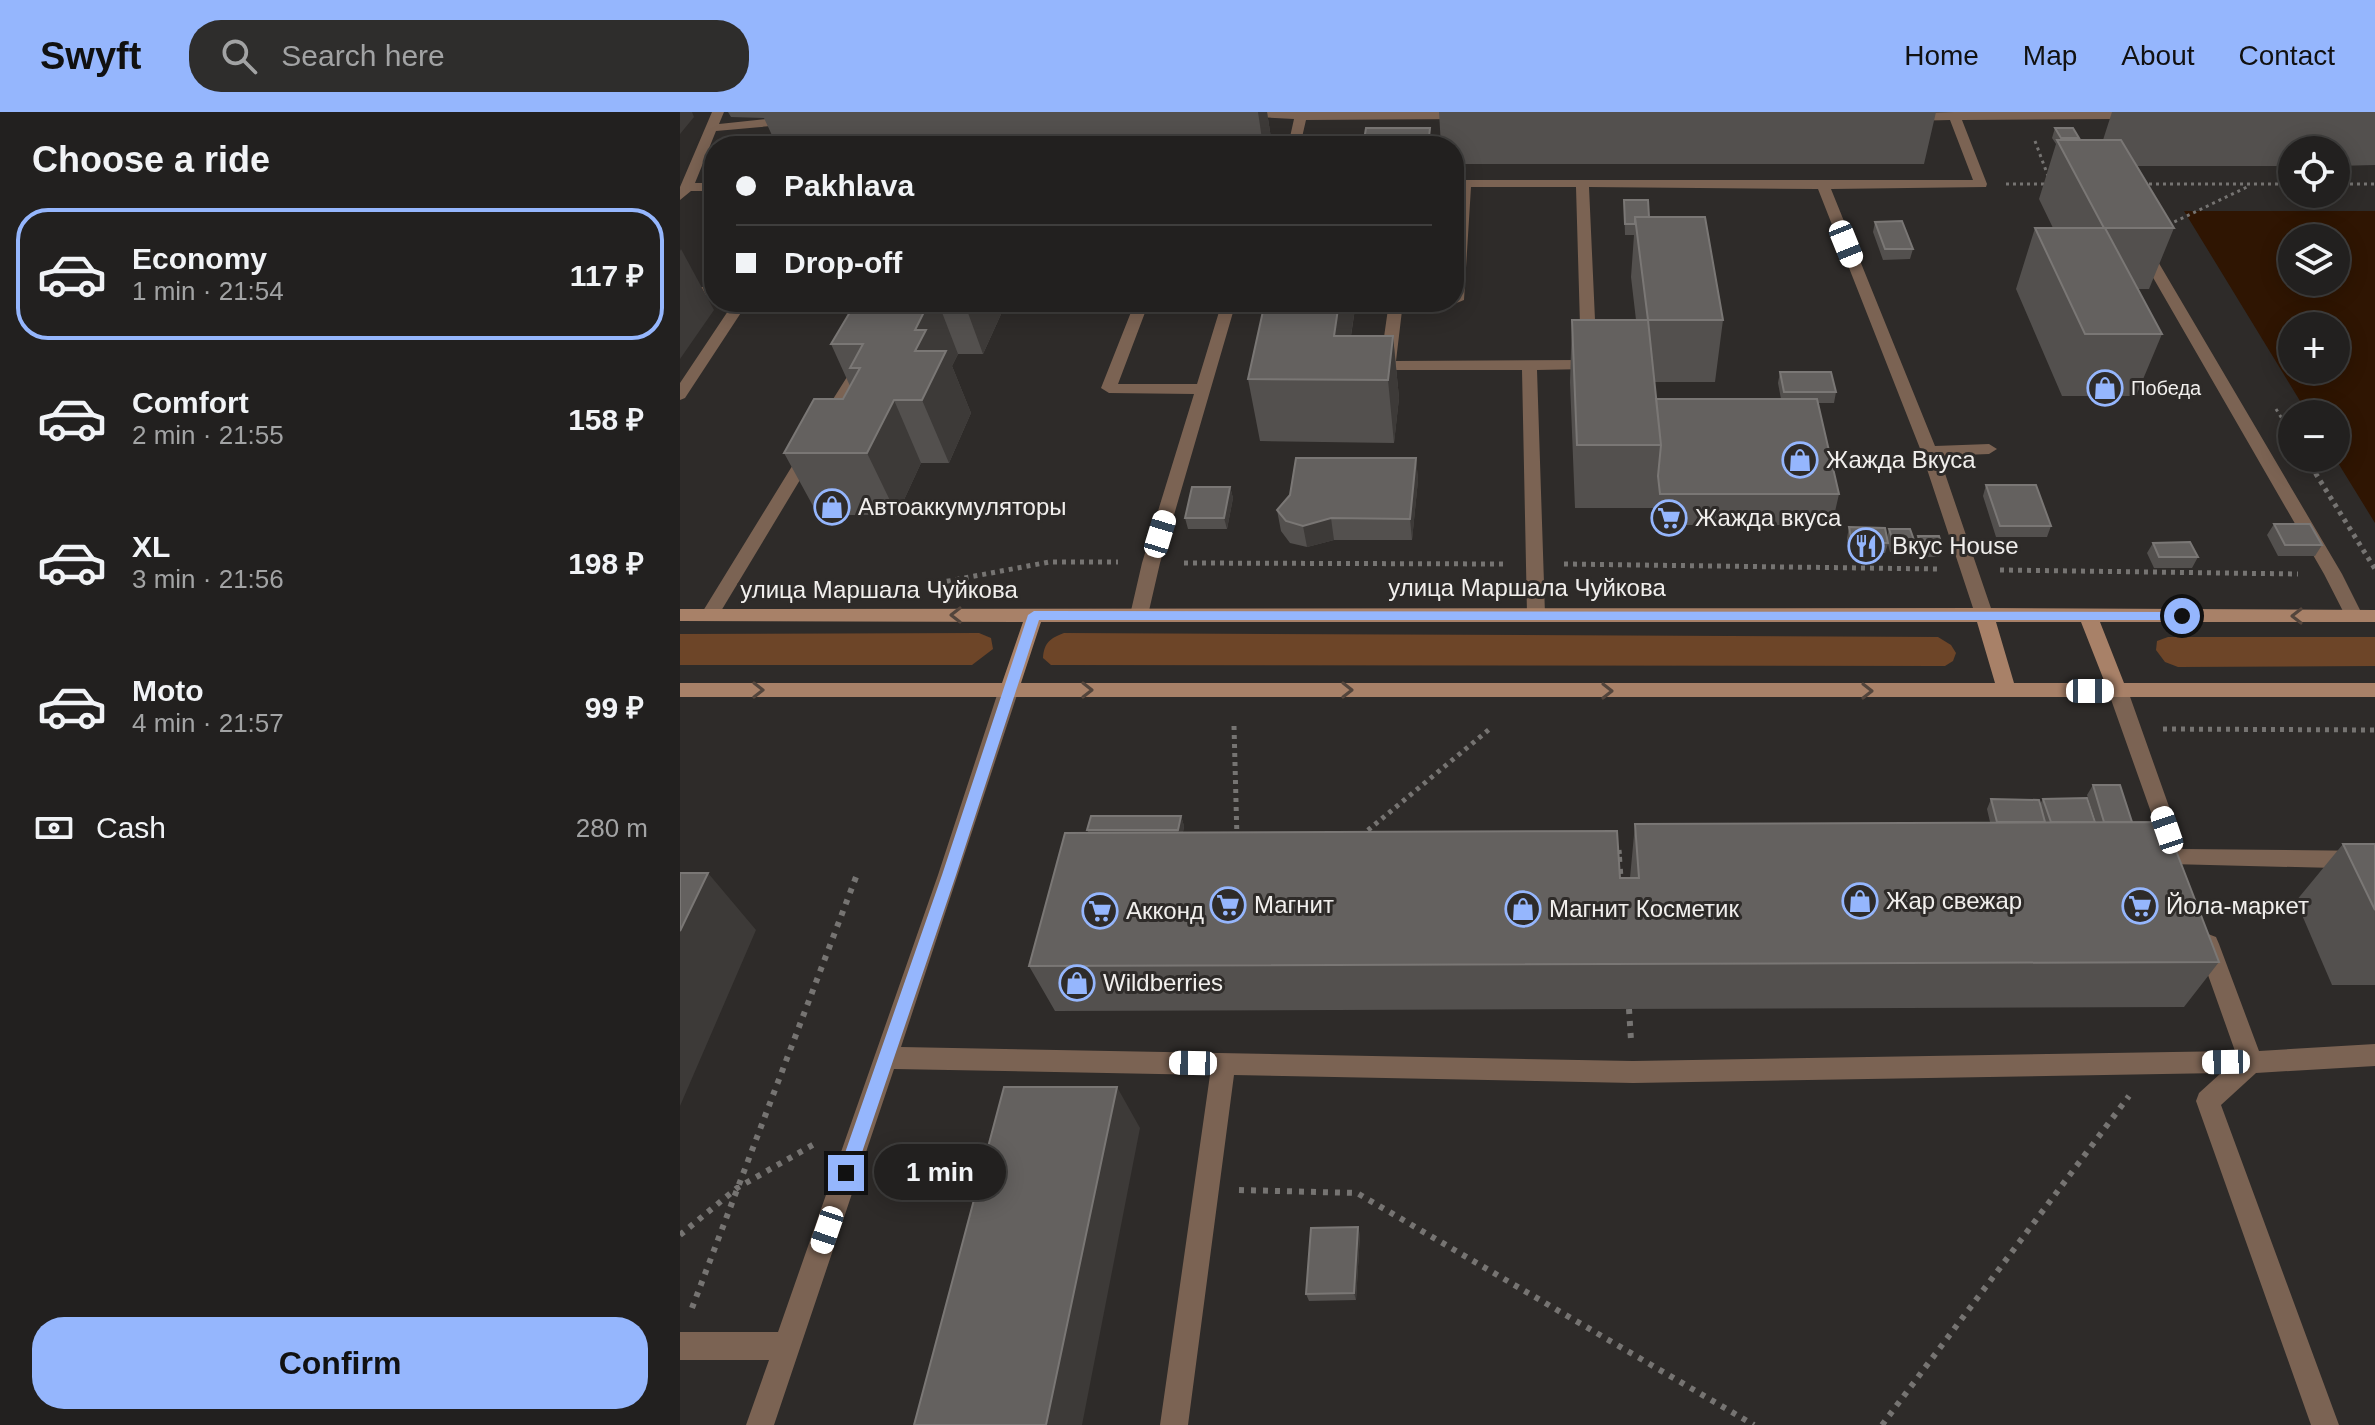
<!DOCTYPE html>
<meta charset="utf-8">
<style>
:root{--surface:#22201f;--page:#2e2d2c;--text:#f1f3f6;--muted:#a2a3a4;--line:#3f3e3d;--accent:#95b6fd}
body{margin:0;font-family:Helvetica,sans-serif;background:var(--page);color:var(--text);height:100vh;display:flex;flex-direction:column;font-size:30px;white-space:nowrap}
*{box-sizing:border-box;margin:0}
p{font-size:26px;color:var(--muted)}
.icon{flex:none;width:44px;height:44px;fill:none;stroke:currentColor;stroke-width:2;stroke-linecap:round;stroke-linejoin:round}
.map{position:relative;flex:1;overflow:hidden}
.side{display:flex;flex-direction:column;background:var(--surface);width:680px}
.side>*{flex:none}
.top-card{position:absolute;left:24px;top:24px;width:760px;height:176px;border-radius:32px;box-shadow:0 4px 20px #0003,0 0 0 2px var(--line);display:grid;align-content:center;height:176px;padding:0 32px;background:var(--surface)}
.fabs{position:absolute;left:1598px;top:24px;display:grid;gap:16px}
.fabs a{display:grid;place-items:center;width:72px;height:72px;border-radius:50%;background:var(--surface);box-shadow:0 4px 20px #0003,0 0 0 2px var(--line);font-size:40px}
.end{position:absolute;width:36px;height:36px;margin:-18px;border:10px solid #95b6fd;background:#111;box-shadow:0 0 0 4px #111}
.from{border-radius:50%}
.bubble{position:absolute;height:56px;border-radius:28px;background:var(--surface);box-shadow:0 4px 20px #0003,0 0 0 2px var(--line);font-size:26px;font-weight:700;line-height:56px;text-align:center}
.car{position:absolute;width:24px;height:48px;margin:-24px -12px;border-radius:10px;box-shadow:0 0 6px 2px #0007;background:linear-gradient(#fff 24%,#345 0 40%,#fff 0 76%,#345 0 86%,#fff 0)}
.top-card b{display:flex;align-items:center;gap:28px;height:76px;font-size:30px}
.top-card b+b{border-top:2px solid var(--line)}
.top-card i{width:20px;height:20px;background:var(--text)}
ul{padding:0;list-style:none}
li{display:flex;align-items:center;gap:24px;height:132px;margin:0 16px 12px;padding:0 16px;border:4px solid transparent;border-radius:32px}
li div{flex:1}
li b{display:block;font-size:30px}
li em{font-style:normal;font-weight:700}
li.on{border-color:var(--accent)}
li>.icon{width:72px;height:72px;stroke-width:1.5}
h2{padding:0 32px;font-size:36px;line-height:96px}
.pay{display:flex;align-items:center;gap:20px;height:88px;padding:0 32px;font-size:30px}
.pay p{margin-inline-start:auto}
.action{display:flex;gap:16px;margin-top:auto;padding:16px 32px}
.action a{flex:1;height:92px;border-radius:32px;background:var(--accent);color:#111;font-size:32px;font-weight:700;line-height:92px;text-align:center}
header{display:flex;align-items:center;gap:48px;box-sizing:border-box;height:112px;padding:0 40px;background:var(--accent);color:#111}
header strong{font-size:38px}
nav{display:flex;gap:44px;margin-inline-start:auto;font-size:28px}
.search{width:560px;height:72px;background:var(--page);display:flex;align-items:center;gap:20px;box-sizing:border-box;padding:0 28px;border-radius:32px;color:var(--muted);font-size:30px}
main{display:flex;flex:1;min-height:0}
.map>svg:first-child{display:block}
</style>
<header>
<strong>Swyft</strong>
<div class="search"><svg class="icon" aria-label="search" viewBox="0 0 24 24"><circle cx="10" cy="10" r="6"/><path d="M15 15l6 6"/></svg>Search here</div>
<nav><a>Home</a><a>Map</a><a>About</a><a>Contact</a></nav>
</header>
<main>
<section class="side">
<h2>Choose a ride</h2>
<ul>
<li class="on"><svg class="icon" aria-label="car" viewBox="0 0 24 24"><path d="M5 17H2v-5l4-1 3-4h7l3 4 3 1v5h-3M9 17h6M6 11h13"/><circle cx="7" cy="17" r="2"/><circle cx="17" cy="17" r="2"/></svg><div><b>Economy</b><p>1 min · 21:54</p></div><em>117 ₽</em></li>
<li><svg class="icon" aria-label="car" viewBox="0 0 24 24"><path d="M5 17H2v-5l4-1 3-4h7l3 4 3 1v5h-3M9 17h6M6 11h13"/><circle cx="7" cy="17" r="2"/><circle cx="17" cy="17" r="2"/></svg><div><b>Comfort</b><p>2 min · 21:55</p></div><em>158 ₽</em></li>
<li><svg class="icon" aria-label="car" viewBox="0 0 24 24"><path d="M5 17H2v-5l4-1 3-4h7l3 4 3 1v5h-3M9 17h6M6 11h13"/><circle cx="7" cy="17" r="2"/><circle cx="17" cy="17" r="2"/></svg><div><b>XL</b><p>3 min · 21:56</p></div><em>198 ₽</em></li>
<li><svg class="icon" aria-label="car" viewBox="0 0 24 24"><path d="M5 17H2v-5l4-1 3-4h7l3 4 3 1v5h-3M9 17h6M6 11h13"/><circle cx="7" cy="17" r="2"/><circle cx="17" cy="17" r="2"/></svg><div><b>Moto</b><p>4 min · 21:57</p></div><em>99 ₽</em></li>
</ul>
<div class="pay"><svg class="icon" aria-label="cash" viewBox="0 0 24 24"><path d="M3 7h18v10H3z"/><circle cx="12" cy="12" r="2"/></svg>Cash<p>280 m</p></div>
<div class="action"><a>Confirm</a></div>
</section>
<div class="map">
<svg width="1695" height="1313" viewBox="0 0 1695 1313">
<rect width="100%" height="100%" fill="#2e2b29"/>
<path fill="#6d4528" d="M299,521l12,5 2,11 -21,16h-292v-31z
M384,521l874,4 13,8 5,8 -3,8 -8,5 -894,-1 -8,-7c1,-15 7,-20 21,-25z
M1488,525h207v29l-197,1 -13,-5 -9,-12 1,-9z"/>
<path fill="#2f1502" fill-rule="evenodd" d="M1695,99v312l-40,-65 1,-44h-28l-124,-203zM1612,126h44v44h-44zM1612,214h44v44h-44z"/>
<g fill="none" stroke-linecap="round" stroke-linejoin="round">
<path stroke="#767472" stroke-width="3" stroke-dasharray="3 4" stroke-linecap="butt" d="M1355,29l13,35
M1326,72h42
M1462,72h150
M1656,72h39
M1488,113l81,-39
M1596,297l15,24"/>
<path stroke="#767472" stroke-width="5" stroke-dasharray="4 5" stroke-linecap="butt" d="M1610,319l2,4
M1626,346l69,111
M504,451l322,1
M884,452l374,5
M1320,458l298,4
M258,471l111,-21h69
M554,614l3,113
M1483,617l212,1
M681,724l131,-109
M939,738l1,9"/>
<path stroke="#767472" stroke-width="6" stroke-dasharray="5 7" stroke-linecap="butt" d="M939,745l2,28
M949,897l2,31
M559,1078l118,3 397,232
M0,1123l57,-47 81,-46
M12,1196l164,-431
M1202,1313l247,-329"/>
<path fill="#7b6353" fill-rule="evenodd" d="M32,0h12l-5,12 75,-8 6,4 -6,4 -78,7 -21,52h19v8h-23l-11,9v-13z
M555,0h232l4,3 -6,4 -159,1 -6,26h-12l6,-27 -53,-3z
M1274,0h161l4,3 -6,4 -151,1 25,64 -1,3 -155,2 104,257 54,-2 8,5 -8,5 -50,2 54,158 -3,4h-12l-3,-4 -54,-163 -103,-262 -229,-2 8,177 -8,5 -52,1 8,244 -3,4h-12l-3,-4 -5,-244h-134l-8,-5 9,-63h14l-7,59 185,-1 -5,-173h-105l-7,113 -10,4 -6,-2h6v-57l6,-65h513l-23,-60 -41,1 -6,-4 6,-4z
M1458,133l12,3 192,326 21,42 -3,5h-12l-24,-47 -188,-326z
M0,175h34v8h-34z
M54,190h14l-63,96 -5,2v-17z
M455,190h14l-31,82h79l25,-82h14l-76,261 -12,52 -9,6 -9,-6 12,-52 52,-169 -85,-1 -8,-5z
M184,245l7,4 -37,62 -2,3h-12l-2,-3 39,-62z
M130,333l8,5 -103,171h-12l-3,-5 3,-5 99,-161z
M329,570l10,7 -118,358 732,14 602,-10 -38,-107 3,-7 8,-3 8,3 3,7 40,107 116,-7v22l-119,7 -35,32 118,320h-28l-115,-324 3,-8 22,-20 -588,10 -399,-8 -46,350h-28l50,-350 -316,-6 -120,356h-28l23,-65h-89v-28h98l160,-457 61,-186z
M1438,572l10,7 55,155 -1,3 193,2v18l-205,-5 -4,-6 3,-5 -6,-7 -55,-155z"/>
<path fill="#a88168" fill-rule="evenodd" d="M1304,496l391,2v12h-275l24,61h251v14h-1695v-14h322l21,-61 -343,-1v-12zM361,510h936l18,61h-974zM1316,510h85l24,61h-91z"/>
</g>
<path fill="#53504e" d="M48,0h539l4,26 -2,8h-492l-13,-28 -33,-1z
M759,0h497l-12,52h-470v-18h-13z
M1432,0h263v53l-39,1v-16h-44v16h-156l38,62 -25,61h-11l24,45 -26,62h-74l-46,-107 19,-61h18l-14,-29 17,-55 -4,-6 3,-10 24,10 -1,2h25z
M944,88l25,17 74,103 -8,62h-61l2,17h125l-3,-16 2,-11 56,20 -2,11h-16l21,91 -7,31h-175l-2,-18v1h-80l-5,-126 2,-62h64l-5,-43 3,-42h-9z
M1195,110l38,27 -3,10 -27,1 -10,-28z
M176,190h143l3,10 -19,42h-25l-6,12 19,47 -22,50h-28l-24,52h-79l-34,-62 59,-54 7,-13 -19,-42z
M585,190h91l-5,34h42l6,62 -5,45 -134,-2 -12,-62z
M736,346l2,22 -6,60h-78l-27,7 -17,-4 -9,-12 -4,-21z
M1306,373l65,41 -4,11h-51l-13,-41z
M550,375l3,11 -6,31h-39l-3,-11z
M1594,412l48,21 -7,11h-37l-11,-21z
M1169,415l38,11 2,-9 25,11 -3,11 -21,1 -2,-8 -3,9h-36l-2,-15z
M1238,424l24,10 -3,11h-21l-3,-10z
M1473,431l45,14 -6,11h-38l-7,-15z
M1413,673l39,37 87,140 -35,45 -1129,4 -26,-45 59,-134 -1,-2 94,-14 3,10 -1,6 437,46h10l5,-54 355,-2 -3,-13 4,-10 49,5 3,-5 53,23 -9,-27z
M1663,732h32v141h-43l-36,-84z
M680,1122l-4,66 -47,1 -3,-7z"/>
<path fill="#3d3a38" d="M0,0h12l2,5 -14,17z
M578,0h9l4,26 -2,8h-6z
M1,137l33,61 -34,49v-108z
M249,190h9l20,52 -6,12 19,47 -22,50 -27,-63 -7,-49v-21z
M284,190h35l3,10 -19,42z
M659,190h17l-12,78 -10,-44z
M713,224l6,62 -5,45 -6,-63z
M214,288l27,63 -24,52 -30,-62z
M736,346l2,22 -6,60 -2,-21z
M550,375l3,11 -6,31 -3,-11z
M651,406l3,22 -27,7 -4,-21z
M501,704l3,10 -3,14 -3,-10z
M28,761l48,57 -76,176v-175z
M437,975l23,41 -58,297h-36z
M678,1115l2,7 -4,66 -2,-7z"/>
<path fill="#64615f" stroke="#7a7775" stroke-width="2" d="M686,16h64l-2,18h-65z
M1375,16h18l6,10h-18z
M1377,28h64l53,88h-69l57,106h-77l-50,-106h69z
M944,88h24l1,17h-14v7h-10z
M955,105h70l18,103h-75z
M1222,109l11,28h-28l-10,-27z
M176,190h73l-14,28h11l-11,21h31l-24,49h-28l-27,53h-83l30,-54h29l17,-31h-10l13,-24h-32z
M585,190h74l-5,34h59l-5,44 -140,-1z
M892,208h76l13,125h-84z
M1100,260h51l5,20h-52z
M976,287h161l22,95h-179l-2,-18 3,-31z
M616,346h120l-6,61 -79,-1 -28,8 -17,-5 -9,-11 13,-15z
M1306,373h50l15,41h-51z
M512,375h38l-6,31h-39z
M1594,412h36l12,21h-37z
M1169,415l36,1 3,15 -36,-1z
M1209,417h21l4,11 -21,1z
M1238,424h21l3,10h-21z
M1510,430l8,15h-39l-6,-14z
M1413,673h27l12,37h-28z
M1407,686l8,24h-44l-8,-23z
M1311,687l48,1 6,22h-48z
M411,704h90l-3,14h-91z
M1485,710l54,140 -1190,4 36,-133 552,-2 3,47h19l-4,-54z
M1663,732h32v66z
M0,761h28l-28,58z
M324,975h113l-71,338h-132z
M678,1115l-4,66 -48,1 5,-66z"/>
<defs><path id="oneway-chevron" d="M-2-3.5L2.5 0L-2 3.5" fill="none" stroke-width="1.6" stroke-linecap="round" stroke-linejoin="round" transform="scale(2)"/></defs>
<g stroke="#53453c">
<use href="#oneway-chevron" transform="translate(276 503) rotate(180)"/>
<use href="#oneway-chevron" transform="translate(1617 504) rotate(180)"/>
<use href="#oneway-chevron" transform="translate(78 578)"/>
<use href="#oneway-chevron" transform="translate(407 578)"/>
<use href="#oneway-chevron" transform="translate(667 578)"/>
<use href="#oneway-chevron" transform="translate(927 579)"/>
<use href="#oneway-chevron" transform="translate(1187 579)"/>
</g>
<path fill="#95b6fd" d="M354,499l1148,1 5,4 -5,4h-1143l-83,255 -101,298 -9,7 -8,-7 104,-298 86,-260z"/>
<defs>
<symbol id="shop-ring" viewBox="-11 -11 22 22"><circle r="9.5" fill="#2e2b29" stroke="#95b6fd" stroke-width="1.5"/><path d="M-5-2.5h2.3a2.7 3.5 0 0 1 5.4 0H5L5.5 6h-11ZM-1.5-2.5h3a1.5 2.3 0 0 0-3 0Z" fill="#95b6fd"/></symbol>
<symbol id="supermarket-ring" viewBox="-11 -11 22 22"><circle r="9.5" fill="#2e2b29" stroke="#95b6fd" stroke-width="1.5"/><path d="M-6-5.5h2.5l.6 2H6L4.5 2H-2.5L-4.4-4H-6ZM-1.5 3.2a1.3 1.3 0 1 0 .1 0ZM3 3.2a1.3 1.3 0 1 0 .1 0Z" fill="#95b6fd"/></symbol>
<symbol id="restaurant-ring" viewBox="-11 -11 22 22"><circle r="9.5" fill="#2e2b29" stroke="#95b6fd" stroke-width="1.5"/><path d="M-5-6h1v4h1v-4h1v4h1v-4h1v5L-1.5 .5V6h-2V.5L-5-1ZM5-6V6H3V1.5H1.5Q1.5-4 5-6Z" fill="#95b6fd"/></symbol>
</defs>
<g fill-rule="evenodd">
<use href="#shop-ring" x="1405" y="256" width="40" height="40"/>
<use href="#shop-ring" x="1100" y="328" width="40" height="40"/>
<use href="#shop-ring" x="132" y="375" width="40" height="40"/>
<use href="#supermarket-ring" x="969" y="386" width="40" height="40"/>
<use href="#restaurant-ring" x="1166" y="414" width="40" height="40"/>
<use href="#shop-ring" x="1160" y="769" width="40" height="40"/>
<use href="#supermarket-ring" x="528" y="773" width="40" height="40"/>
<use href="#supermarket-ring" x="1440" y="774" width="40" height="40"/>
<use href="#shop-ring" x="823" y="777" width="40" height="40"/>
<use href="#supermarket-ring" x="400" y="779" width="40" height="40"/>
<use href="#shop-ring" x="377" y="851" width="40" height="40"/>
</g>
<g text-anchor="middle" stroke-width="6" stroke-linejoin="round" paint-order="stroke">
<g font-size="20" fill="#f1efed" stroke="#2e2b29" text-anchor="start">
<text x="1451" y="283">Победа</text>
</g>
<g font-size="24" fill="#f1efed" stroke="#2e2b29" text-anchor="start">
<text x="1146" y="356">Жажда Вкуса</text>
<text x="178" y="403">Автоаккумуляторы</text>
<text x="1015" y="414">Жажда вкуса</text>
<text x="1212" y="442">Вкус House</text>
<text x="1206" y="797">Жар свежар</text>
<text x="574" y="801">Магнит</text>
<text x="1486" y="802">Йола-маркет</text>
<text x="869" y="805">Магнит Косметик</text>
<text x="446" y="807">Акконд</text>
<text x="423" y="879">Wildberries</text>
</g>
<g font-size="24" fill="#f1efed" stroke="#2e2b29">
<text x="847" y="484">улица Маршала Чуйкова</text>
<text x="199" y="486">улица Маршала Чуйкова</text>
</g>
</g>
</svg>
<div class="fabs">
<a><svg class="icon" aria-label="locate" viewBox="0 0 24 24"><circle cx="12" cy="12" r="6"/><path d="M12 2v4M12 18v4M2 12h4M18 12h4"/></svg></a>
<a><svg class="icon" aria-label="layers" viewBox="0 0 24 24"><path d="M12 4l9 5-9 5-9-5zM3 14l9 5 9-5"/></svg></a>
<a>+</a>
<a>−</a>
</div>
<i class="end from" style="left:1502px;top:504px"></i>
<i class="end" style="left:166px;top:1061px"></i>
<div class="bubble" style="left:194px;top:1032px;width:132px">1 min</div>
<i class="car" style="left:1166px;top:132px;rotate:158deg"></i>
<i class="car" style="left:480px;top:422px;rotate:17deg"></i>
<i class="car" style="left:1410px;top:579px;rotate:90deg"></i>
<i class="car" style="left:1487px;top:718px;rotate:341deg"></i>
<i class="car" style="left:1546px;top:950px;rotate:269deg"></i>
<i class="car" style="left:513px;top:951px;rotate:271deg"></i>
<i class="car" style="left:147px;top:1118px;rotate:199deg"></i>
<div class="top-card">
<b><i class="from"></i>Pakhlava</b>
<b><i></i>Drop-off</b>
</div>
</div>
</main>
